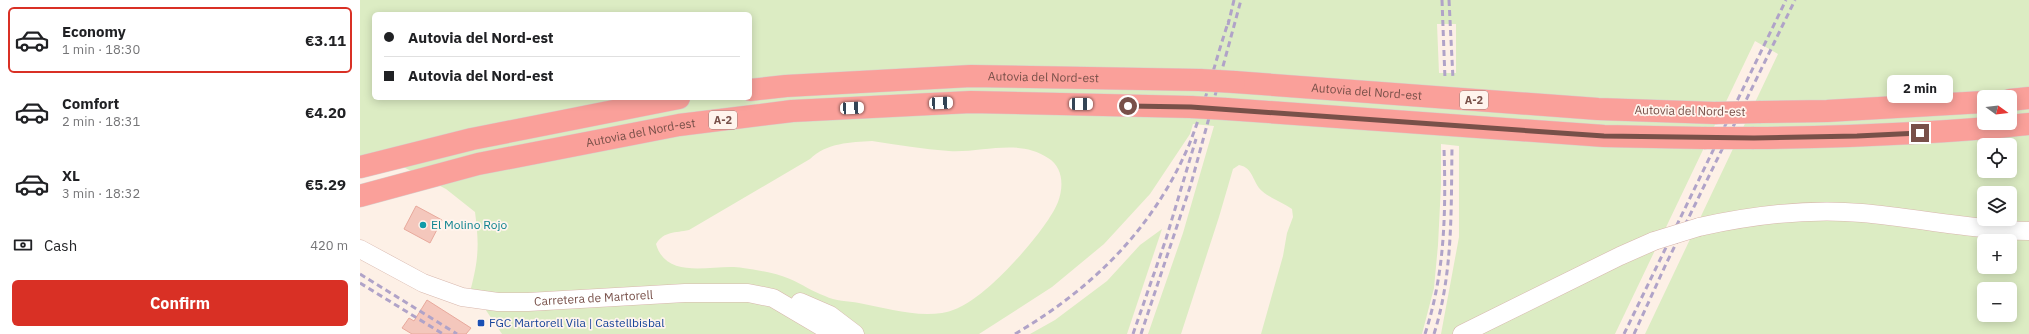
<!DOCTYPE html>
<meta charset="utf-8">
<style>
:root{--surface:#fff;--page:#f6f6f6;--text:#202124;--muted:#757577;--line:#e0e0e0;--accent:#d93025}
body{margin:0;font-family:"IBM Plex Sans",sans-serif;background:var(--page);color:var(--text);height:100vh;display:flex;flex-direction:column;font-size:15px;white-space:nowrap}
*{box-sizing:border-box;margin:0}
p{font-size:13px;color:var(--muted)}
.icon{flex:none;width:22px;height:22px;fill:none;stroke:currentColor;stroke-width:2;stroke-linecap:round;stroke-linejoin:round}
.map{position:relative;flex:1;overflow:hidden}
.panel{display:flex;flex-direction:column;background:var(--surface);width:360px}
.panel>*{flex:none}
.banner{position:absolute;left:12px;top:12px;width:380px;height:88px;border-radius:6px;box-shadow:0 2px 10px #0003;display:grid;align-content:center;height:88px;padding:0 12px;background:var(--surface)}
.needle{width:26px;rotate:105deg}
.tools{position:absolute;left:1617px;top:90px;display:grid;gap:8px}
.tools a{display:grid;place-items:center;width:40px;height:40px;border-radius:6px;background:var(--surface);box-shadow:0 2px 10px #0003;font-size:20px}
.end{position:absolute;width:18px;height:18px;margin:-9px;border:5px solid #785049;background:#fff;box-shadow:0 0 0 2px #fff}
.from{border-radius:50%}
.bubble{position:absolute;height:28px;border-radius:6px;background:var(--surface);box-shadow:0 2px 10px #0003;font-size:13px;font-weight:700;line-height:28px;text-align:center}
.car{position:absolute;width:12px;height:24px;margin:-12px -6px;border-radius:5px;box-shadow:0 0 3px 1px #0007;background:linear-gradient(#fff 24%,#345 0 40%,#fff 0 76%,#345 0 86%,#fff 0)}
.banner b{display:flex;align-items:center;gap:14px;height:38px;font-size:15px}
.banner b+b{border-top:1px solid var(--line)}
.banner i{width:10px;height:10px;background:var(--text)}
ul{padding:7px 0 0;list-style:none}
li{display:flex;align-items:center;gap:12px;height:66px;margin:0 8px 6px;padding:0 4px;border:2px solid transparent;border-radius:6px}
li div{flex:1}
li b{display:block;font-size:15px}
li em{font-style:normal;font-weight:700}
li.on{border-color:var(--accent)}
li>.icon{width:36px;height:36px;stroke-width:1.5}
.pay{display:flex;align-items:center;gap:10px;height:44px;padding:0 12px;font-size:15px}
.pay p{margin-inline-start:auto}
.action{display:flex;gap:8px;margin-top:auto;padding:8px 12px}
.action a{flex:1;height:46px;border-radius:6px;background:var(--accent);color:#fff;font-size:16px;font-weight:700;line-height:46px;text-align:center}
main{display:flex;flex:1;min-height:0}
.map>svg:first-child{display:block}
</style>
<main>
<section class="panel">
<ul>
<li class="on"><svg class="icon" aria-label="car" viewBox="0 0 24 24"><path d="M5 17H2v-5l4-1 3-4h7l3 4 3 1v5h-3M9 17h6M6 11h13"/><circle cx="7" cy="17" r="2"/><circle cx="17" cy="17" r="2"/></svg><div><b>Economy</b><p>1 min · 18:30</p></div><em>€3.11</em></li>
<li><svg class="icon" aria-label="car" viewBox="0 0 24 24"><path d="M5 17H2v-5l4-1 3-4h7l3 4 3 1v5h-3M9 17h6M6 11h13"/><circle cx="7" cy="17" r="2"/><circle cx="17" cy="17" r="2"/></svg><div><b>Comfort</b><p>2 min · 18:31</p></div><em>€4.20</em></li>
<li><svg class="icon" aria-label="car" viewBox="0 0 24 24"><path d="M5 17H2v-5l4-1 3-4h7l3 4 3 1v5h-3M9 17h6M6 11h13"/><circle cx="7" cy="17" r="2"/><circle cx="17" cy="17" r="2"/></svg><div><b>XL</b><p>3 min · 18:32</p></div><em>€5.29</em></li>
</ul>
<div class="pay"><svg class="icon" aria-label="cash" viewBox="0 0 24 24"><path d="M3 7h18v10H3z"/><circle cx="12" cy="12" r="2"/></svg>Cash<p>420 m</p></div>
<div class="action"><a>Confirm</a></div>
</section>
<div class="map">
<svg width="1669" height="334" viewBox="0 0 1669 334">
<rect width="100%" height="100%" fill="#fdf0e6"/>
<path fill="#dcecc3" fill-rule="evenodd" d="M0,0h1669v334h-384l133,-280 -23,-13 -140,293h-174l18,-97v-91l-18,-2v41l-3,60 -4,43 -12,46h-161l22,-78 4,-23 6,-16 -1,-8c-9,-7 -21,-10 -30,-18 -10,-9 -8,-23 -23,-26l-6,4 -14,48 -38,117h-33l35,-101 31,-107 -21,-2 -3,10 -40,60 -46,50 -52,43 -73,47h-477l-31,-46c8,-30 8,-46 4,-76l-29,-23 -66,-34 -20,20zM14,14h376v84h-376zM1077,24h19v49h-17zM1624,97h26v26h-26zM512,141c26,4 51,8 77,10 33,2 70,-13 99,7 15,9 16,28 10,44 -11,28 -68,91 -96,104 -5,3 -14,6 -20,7 -28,4 -56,-5 -83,-10 -11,-2 -24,-2 -34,-7 -12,-4 -23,-12 -35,-17 -14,-6 -32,-9 -47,-11 -28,-5 -76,14 -87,-24 8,-13 19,-11 33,-14l121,-71c16,-16 41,-17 62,-18zM1624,145h26v26h-26zM1624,193h26v26h-26zM1624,241h26v26h-26zM1624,289h26v26h-26z
M802,229l-35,105h-97l25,-14 52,-39 33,-36z"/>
<path fill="#f4c7bc" stroke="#e8a99c" d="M56,206l26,14 -12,23 -26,-14z
M67,300l44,28 -5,6h-54l-10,-6 7,-10 5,3z"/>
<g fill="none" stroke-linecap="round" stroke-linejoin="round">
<defs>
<g id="secondary">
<path d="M1339,227c54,-12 108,-19 163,-14 56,5 111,17 167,18"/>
<path id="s1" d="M0,249l63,34 39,14 36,5h30l157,-9h63l25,5 61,36"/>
<path d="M440,302l30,13 25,19"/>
<path d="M1102,334l158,-78 34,-15"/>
</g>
<g id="motorway">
<path id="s2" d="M874,82l364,27 117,4"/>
<path id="s3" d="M390,90l36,-4 185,-10 229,4"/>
<path d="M1650,100l19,-2"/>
<path d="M866,109l378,27 100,2"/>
<path d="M1401,112l66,-1 157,-9"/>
<path d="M1394,138c92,-1 184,-4 275,-14"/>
<path d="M0,167l112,-28 207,-41"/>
<path id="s4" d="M0,196l118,-32 201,-39 113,-14 179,-9 220,5"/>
</g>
</defs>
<use href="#secondary" stroke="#d8b7ad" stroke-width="19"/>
<use href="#motorway" stroke="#d9cecc" stroke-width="23"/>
<use href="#secondary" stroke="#fff" stroke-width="18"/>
<use href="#motorway" stroke="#faa09a" stroke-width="22"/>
<path stroke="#b0a3c8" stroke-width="3" stroke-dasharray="6 4" stroke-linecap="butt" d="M1082,0l3,79
M1089,0l4,79
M868,25l6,-25
M0,274l97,60
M0,283l83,51
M655,334c78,-46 138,-105 174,-189 16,-40 26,-84 40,-125
M773,334l33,-95 30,-100
M781,334l50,-150 50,-184
M1065,334c20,-61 21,-122 19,-186
M1074,334c19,-60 17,-124 18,-186
M1264,334l162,-334
M1274,334l32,-70 129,-264"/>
<defs>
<path id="secondary-bridge" d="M1294,241l45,-14"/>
<path id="motorway-bridge" d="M840,80l34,2
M831,107l35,2
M1355,113l46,-1
M1344,138h50"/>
</defs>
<use href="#secondary-bridge" stroke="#d8b7ad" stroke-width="19" stroke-linecap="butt"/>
<use href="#motorway-bridge" stroke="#d9cecc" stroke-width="23" stroke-linecap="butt"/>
<use href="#secondary-bridge" stroke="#fff" stroke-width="18"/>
<use href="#motorway-bridge" stroke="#faa09a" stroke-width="22"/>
</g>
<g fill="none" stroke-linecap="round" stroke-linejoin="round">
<path stroke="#785049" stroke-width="5" d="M768,106l63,1 413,29 150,2 103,-2 63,-3"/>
</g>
<circle fill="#0f9aa8" stroke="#fff4ed" stroke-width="1.5" cx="63" cy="225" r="4"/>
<rect fill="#1a4fb4" stroke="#fff4ed" stroke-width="1.5" x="117" y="319" width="8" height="8" rx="2"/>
<g text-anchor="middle" stroke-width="3.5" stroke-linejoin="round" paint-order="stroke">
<g fill="#fff4ed" stroke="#a0817a" stroke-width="1">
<rect x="1100" y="91" width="28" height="18" rx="3"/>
<rect x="349" y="111" width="28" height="18" rx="3"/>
</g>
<g font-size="11" font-weight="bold" fill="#785049">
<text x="1114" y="104">A-2</text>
<text x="363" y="124">A-2</text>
</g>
<g font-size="12" fill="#785049" stroke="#fff4ed">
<text dy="4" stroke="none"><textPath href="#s3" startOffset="294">Autovia del Nord-est</textPath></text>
<text dy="4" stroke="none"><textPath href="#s2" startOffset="133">Autovia del Nord-est</textPath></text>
<text transform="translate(1330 111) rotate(1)" y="4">Autovia del Nord-est</text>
<text dy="4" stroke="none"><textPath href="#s4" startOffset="288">Autovia del Nord-est</textPath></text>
<text dy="4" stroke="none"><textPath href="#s1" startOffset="245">Carretera de Martorell</textPath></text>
</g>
<g font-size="12" fill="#0d838f" stroke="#fff4ed" text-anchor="start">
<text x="71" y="229">El Molino Rojo</text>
</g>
<g font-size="12" fill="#164399" stroke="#fff4ed" text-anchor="start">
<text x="129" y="327">FGC Martorell Vila | Castellbisbal</text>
</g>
</g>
</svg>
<div class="tools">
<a><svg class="needle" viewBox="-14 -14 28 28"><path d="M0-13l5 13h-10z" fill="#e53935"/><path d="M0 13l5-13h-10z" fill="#757577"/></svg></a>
<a><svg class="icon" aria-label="locate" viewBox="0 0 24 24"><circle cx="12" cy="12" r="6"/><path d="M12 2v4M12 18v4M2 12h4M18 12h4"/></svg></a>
<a><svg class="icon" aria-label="layers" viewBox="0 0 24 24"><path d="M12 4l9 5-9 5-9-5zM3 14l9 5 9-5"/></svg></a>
<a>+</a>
<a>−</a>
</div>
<i class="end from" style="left:768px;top:106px"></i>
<i class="end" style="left:1560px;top:133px"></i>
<div class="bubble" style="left:1527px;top:75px;width:66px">2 min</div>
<i class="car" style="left:581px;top:103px;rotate:87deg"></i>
<i class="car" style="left:721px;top:104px;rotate:91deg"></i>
<i class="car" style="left:492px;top:108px;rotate:87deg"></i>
<div class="banner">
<b><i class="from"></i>Autovia del Nord-est</b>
<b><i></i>Autovia del Nord-est</b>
</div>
</div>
</main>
